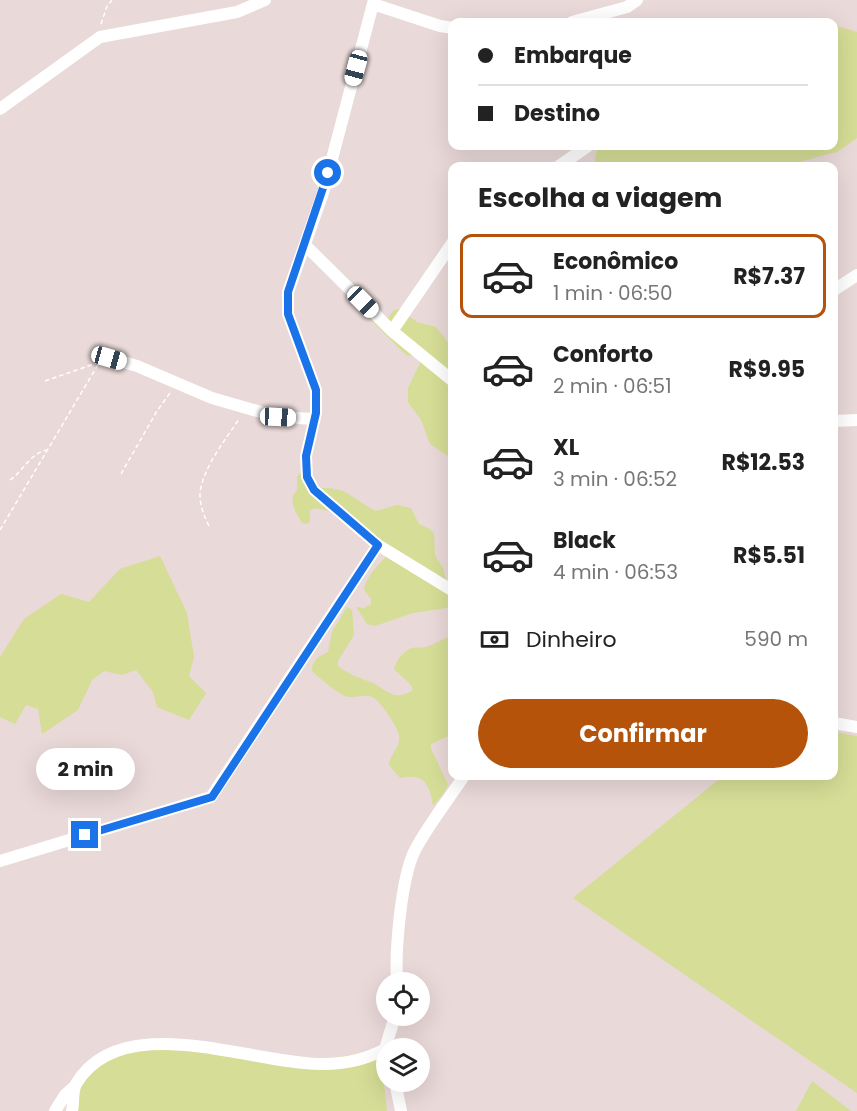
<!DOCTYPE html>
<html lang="pt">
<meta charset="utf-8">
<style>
:root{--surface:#fff;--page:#f2f2f2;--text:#222;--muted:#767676;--line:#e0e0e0;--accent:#b45309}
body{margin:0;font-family:Poppins,sans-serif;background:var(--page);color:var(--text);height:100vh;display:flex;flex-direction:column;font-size:22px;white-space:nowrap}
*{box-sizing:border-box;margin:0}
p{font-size:20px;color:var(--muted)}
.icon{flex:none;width:33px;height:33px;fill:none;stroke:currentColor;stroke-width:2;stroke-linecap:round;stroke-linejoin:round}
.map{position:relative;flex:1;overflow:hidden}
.panel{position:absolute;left:448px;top:162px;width:390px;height:618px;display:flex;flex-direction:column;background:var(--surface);border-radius:12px;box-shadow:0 6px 24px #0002}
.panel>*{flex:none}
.top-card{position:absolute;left:448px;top:18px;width:390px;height:132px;border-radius:12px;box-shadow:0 6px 24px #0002;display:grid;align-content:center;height:132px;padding:0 30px;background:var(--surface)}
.fabs{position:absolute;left:376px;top:972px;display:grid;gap:12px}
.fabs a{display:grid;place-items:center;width:54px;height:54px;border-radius:50%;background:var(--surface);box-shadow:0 6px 24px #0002;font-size:30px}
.end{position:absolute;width:27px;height:27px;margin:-14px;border:8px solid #1a73e8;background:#fff;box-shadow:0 0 0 3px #fff}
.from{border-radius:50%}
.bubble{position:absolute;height:42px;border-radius:21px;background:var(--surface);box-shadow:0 6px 24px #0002;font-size:20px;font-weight:700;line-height:42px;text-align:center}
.car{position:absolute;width:18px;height:36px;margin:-18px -9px;border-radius:8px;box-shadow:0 0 4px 2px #0007;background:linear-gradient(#fff 24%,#345 0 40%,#fff 0 76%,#345 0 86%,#fff 0)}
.top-card b{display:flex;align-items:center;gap:21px;height:57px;font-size:22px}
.top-card b+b{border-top:2px solid var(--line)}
.top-card i{width:15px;height:15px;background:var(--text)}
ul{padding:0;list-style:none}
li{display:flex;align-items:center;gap:18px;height:84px;margin:0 12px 9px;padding:0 18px;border:3px solid transparent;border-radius:12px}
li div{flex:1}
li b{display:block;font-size:22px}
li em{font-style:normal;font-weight:700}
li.selected{border-color:var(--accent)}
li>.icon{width:54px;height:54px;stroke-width:1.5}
h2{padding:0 30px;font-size:27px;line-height:72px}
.pay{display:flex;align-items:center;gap:15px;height:66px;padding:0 30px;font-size:22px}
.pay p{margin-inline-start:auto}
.action{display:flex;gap:12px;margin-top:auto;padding:12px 30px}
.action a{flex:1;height:69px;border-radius:36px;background:var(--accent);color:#fff;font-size:24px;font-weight:700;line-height:69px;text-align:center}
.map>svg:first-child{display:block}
</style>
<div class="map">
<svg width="857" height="1111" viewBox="0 0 857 1111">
<rect width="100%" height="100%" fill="#e9d9d8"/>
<path fill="#d5dd96" d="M834,25l23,7v106l-20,14 -54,14h-189l3,-17 3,-3h234z
M400,309l17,13 19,5 17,22v128l-2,-4 1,-14 -22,-15 -9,-24 -13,-18v-14l14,-29 -7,-10 -2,7 -7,-1 -43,-43 21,7 4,-1 6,-8z
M300,473l10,2 11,13c28,-1 32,12 55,23l21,-6 14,3 8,16 11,5 4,5 1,21 8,13 5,19 5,1v19l-40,6 -38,13 -8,-2 -11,-17 8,1 7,-4v-5l-7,-9c2,-14 14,-25 24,-35l-48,-42 -26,-5 -4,3v11l-4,2 -5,-2c-5,-11 -14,-21 -4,-32v-13z
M160,556l27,57 7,44 -5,19 17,17 -17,27 -32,-13 -4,-15 -17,-22 -14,5 -18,-4 -12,9 -14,30 -36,24 -4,-25 -12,-4 -11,19 -15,-7v-60l24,-38 37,-25 28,8 31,-33z
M347,607l5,3 2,25 -16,26v5c11,9 22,12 35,17 8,4 13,10 22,12 6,1 13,-1 18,-5l-2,-5 -17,-16c2,-8 10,-19 18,-21 5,-1 10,0 14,-1 10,-3 17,-9 27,-11v98l-22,10v5l17,35 -4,9 -11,13c-3,-22 -9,-33 -33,-28l-11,-13c1,-11 12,-17 10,-30 -2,-9 -21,-39 -30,-39 -10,-1 -19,4 -28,-2 -10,-6 -20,-15 -29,-23 0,-12 6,-14 16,-19l4,-20z
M834,732l23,4v357l-284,-195 150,-122h111z
M146,1046l158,17 81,-14 -1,34 3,28h-315l2,-11 15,-32z
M812,1081l39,30h-55z"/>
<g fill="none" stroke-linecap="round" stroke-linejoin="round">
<path stroke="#fff" stroke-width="1.5" stroke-dasharray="4.5 3" stroke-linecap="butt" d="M101,24l6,-18 5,-6
M45,381l52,-18
M121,474l36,-63 13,-18
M10,480c14,-10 19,-25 36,-30
M209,526c-5,-10 -9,-20 -9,-31 1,-25 26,-56 39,-76
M0,530l99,-167"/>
<path stroke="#fff" stroke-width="12" d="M374,0l-51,193 -35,99v22l28,76v23l-10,43 1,21 7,13 64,55 75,46
M373,4l67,22 13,2
M572,22l55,-15 10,-7
M0,109l100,-72 137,-25 28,-12
M559,166l29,-20
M305,245l87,86 61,50
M834,290l23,-15
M392,331l61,-89
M109,358l28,8 75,32 66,19 36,2
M834,421l23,-1
M834,723l23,4
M0,861l211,-64 167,-252
M397,982c-2,-32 4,-104 18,-132 14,-26 33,-50 49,-74
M395,1082l6,29
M55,1111l10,-16 9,-8
M72,1111c2,-8 0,-20 4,-27 46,-77 178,-19 247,-20 21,0 44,-5 62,-15l10,-33"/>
</g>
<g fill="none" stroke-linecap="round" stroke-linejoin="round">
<path stroke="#1a73e8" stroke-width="8" d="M85,835l127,-38 166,-252 -64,-55 -7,-13 -1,-21 10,-43v-23l-28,-76v-22l40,-119"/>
</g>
</svg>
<div class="fabs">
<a><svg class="icon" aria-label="locate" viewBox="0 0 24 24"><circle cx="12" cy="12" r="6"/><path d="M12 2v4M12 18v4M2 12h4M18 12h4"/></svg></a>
<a><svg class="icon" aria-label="layers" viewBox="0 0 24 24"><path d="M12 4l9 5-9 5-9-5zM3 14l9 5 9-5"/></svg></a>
</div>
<i class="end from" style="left:328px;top:173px"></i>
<i class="end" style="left:85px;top:835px"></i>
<div class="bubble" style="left:36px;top:748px;width:99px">2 min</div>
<i class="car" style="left:356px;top:68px;rotate:195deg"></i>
<i class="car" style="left:363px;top:302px;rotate:135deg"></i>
<i class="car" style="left:109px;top:358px;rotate:106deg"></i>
<i class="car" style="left:278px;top:417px;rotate:93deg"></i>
<div class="top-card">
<b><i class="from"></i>Embarque</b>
<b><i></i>Destino</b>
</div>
<section class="panel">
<h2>Escolha a viagem</h2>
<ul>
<li class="selected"><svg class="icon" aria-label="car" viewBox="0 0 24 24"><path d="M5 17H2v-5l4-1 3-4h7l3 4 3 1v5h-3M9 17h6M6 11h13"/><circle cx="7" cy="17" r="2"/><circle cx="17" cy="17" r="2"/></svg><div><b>Econômico</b><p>1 min · 06:50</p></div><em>R$7.37</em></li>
<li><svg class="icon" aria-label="car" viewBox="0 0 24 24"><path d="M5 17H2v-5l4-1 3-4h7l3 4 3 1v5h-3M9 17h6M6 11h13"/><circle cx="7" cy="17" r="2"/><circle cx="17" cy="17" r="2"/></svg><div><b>Conforto</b><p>2 min · 06:51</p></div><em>R$9.95</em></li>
<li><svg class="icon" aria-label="car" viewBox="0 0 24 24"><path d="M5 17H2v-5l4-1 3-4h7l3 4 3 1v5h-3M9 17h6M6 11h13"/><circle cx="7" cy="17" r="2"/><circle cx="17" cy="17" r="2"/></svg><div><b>XL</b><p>3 min · 06:52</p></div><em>R$12.53</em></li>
<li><svg class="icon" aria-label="car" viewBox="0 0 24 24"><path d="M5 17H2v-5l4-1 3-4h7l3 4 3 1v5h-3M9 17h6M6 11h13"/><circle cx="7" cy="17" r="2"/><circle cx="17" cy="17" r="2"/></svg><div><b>Black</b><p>4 min · 06:53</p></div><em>R$5.51</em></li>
</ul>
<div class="pay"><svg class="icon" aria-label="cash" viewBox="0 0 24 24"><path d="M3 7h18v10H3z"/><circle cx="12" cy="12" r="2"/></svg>Dinheiro<p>590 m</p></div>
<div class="action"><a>Confirmar</a></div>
</section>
</div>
